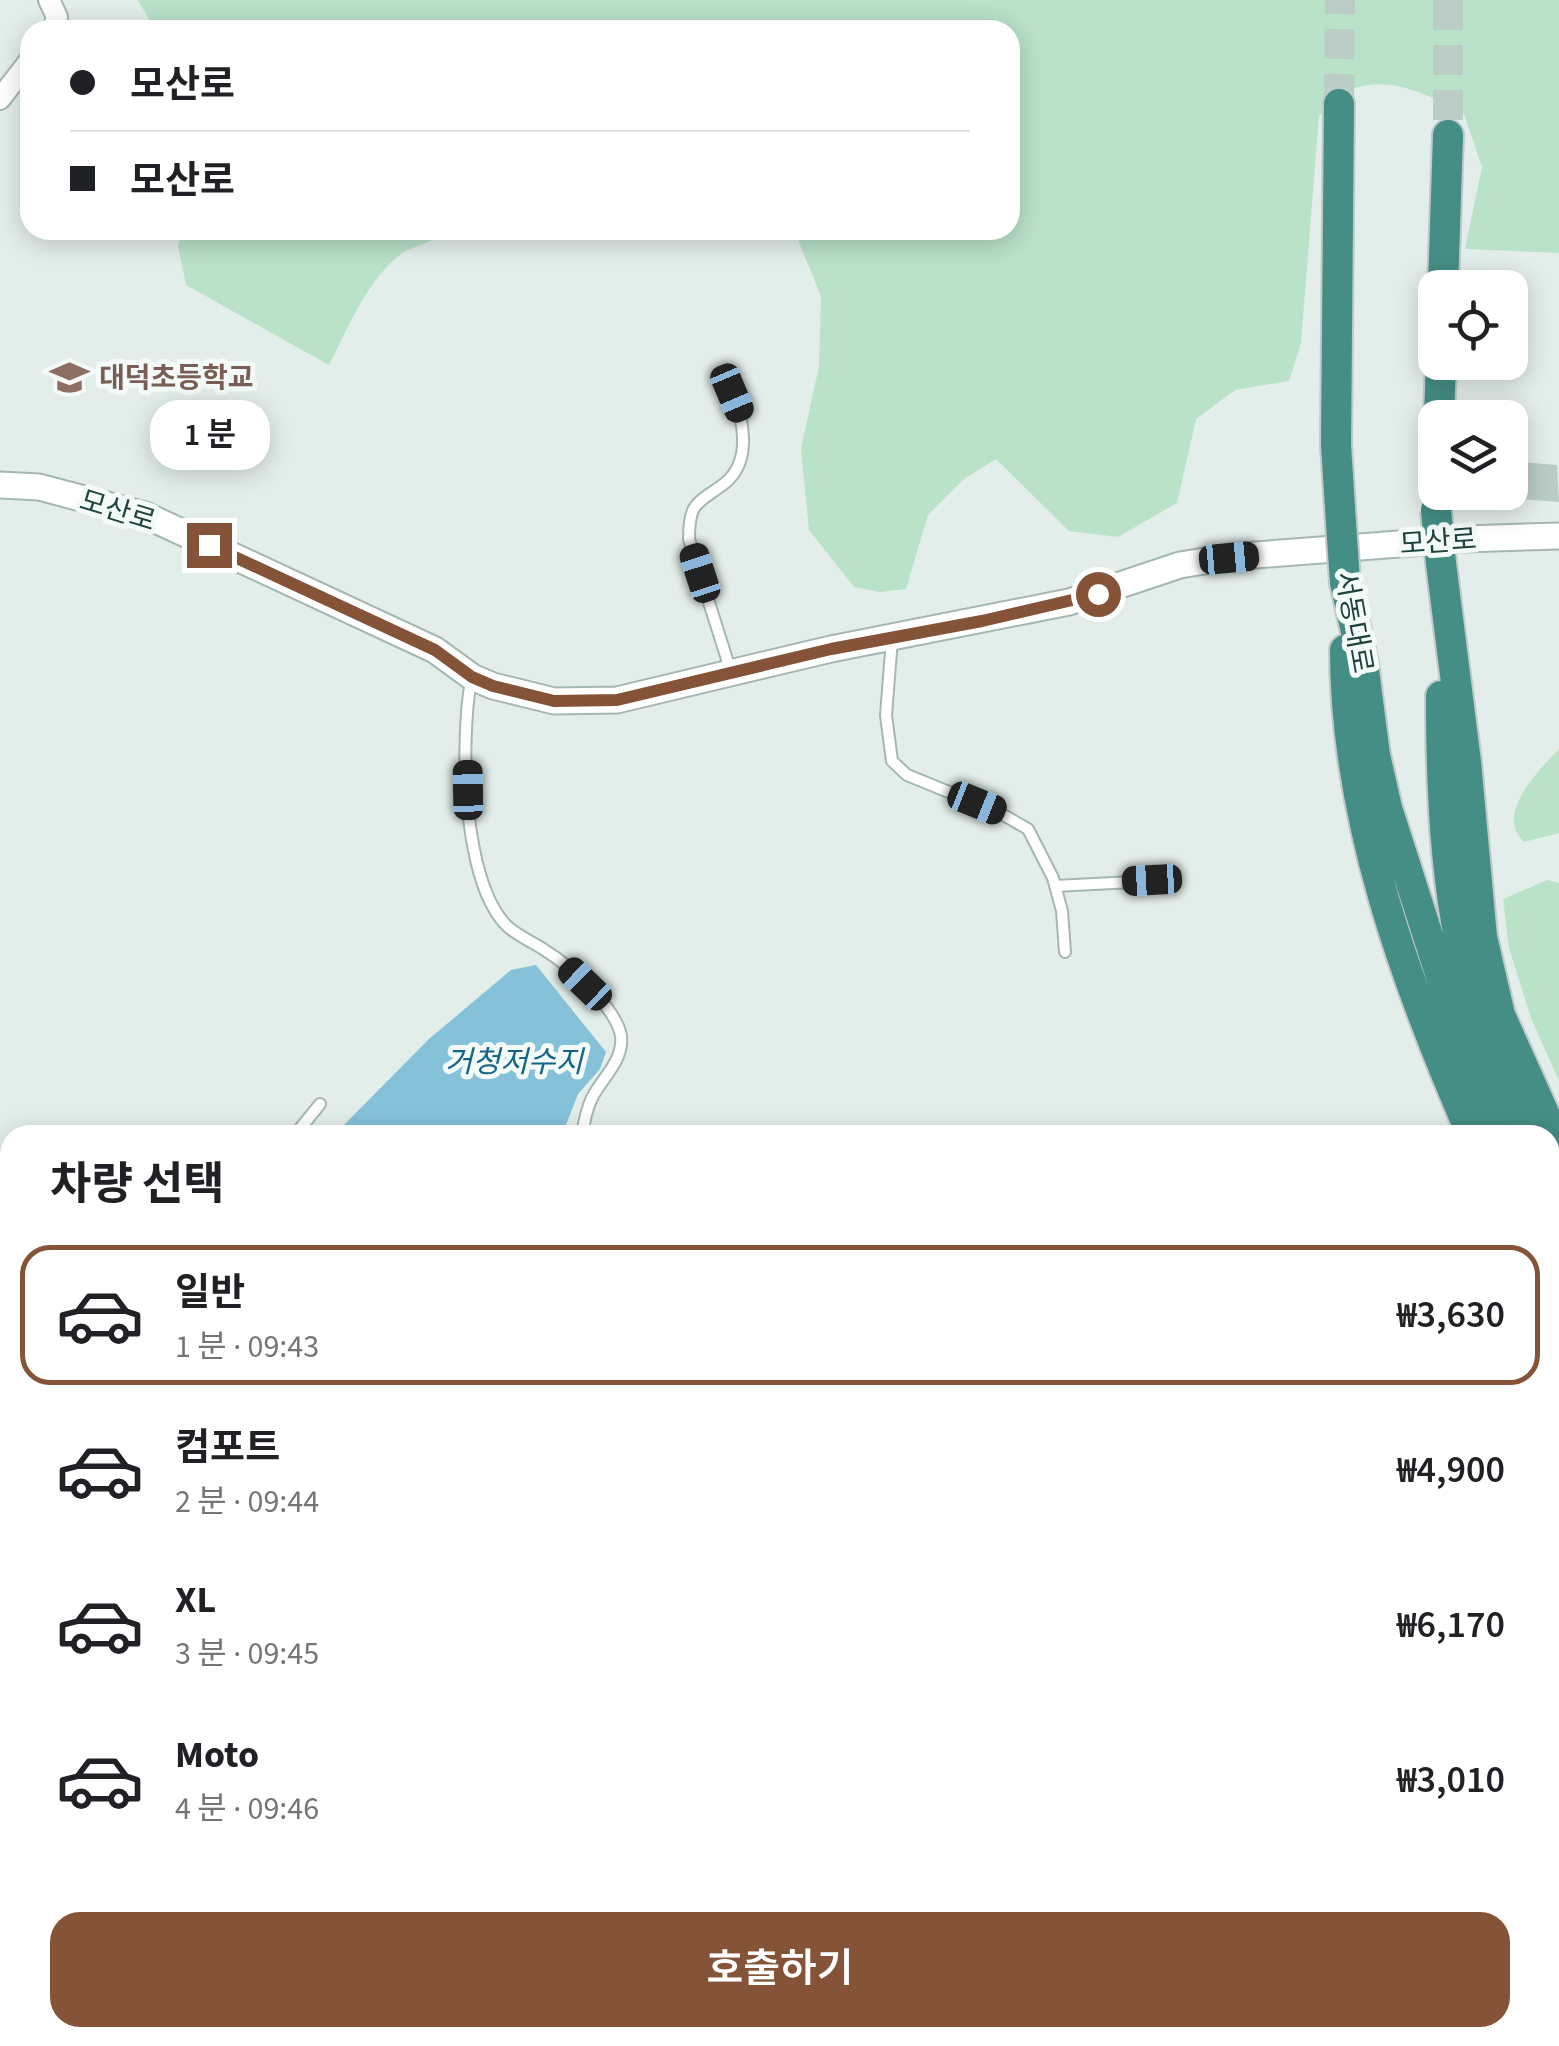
<!DOCTYPE html>
<html lang="ko">
<meta charset="utf-8">
<style>
:root{--surface:#fff;--page:#f2f2f2;--text:#202124;--muted:#757577;--line:#e0e0e0;--accent:#845338}
body{margin:0;font-family:"Source Sans 3","Noto Sans KR",sans-serif;background:var(--page);color:var(--text);height:100vh;display:flex;flex-direction:column;font-size:38px;white-space:nowrap}
*{box-sizing:border-box;margin:0}
p{font-size:32px;color:var(--muted)}
.icon{flex:none;width:55px;height:55px;fill:none;stroke:currentColor;stroke-width:2;stroke-linecap:round;stroke-linejoin:round}
.map{position:relative;flex:1;overflow:hidden}
.drawer{position:absolute;left:0px;top:1125px;width:1560px;height:922px;display:flex;flex-direction:column;background:var(--surface);border-radius:30px 30px 0 0;box-shadow:0 5px 25px #0003}
.drawer>*{flex:none}
.top-card{position:absolute;left:20px;top:20px;width:1000px;height:220px;border-radius:30px;box-shadow:0 5px 25px #0003;display:grid;align-content:center;height:220px;padding:0 50px;background:var(--surface)}
.fabs{position:absolute;left:1418px;top:270px;display:grid;gap:20px}
.fabs a{display:grid;place-items:center;width:110px;height:110px;border-radius:20px;background:var(--surface);box-shadow:0 5px 25px #0003;font-size:50px}
.end{position:absolute;width:45px;height:45px;margin:-22px;border:12px solid #845338;background:#fff;box-shadow:0 0 0 5px #fff}
.from{border-radius:50%}
.bubble{position:absolute;height:70px;border-radius:30px;background:var(--surface);box-shadow:0 5px 25px #0003;font-size:32px;font-weight:600;line-height:70px;text-align:center}
.car{position:absolute;width:30px;height:60px;margin:-30px -15px;border-radius:12px;box-shadow:0 0 8px 2px #0007;background:linear-gradient(#222 24%,#8ab4d8 0 40%,#222 0 76%,#8ab4d8 0 86%,#222 0)}
.top-card b{display:flex;align-items:center;gap:35px;height:95px;font-size:38px}
.top-card b+b{border-top:2px solid var(--line)}
.top-card i{width:25px;height:25px;background:var(--text)}
ul{padding:0;list-style:none}
li{display:flex;align-items:center;gap:30px;height:140px;margin:0 20px 15px;padding:0 30px;border:5px solid transparent;border-radius:30px}
li div{flex:1}
li b{display:block;font-size:38px}
li em{font-style:normal;font-weight:600}
li.active{border-color:var(--accent)}
li>.icon{width:90px;height:90px;stroke-width:1.5}
h2{padding:0 50px;font-size:45px;line-height:120px}
.primary-button{display:flex;gap:20px;margin-top:auto;padding:20px 50px}
.primary-button a{flex:1;height:115px;border-radius:30px;background:var(--accent);color:#fff;font-size:40px;font-weight:600;line-height:115px;text-align:center}
.map>svg:first-child{display:block}
</style>
<div class="map">
<svg width="1559" height="2046" viewBox="0 0 1559 2046">
<rect width="100%" height="100%" fill="#e3eeea"/>
<path fill="#d1deda" d="M1550,1866l9,4v176h-568l12,-8h547z"/>
<path fill="#b9e2c9" d="M138,0h1421v253l-94,-4 17,-82 -18,-53c-36,-19 -74,-40 -114,-24 -11,5 -22,18 -31,26l-18,227 -12,38 -54,9 -39,29 -19,84 -59,34 -49,-6 -73,-72 -32,20 -36,36 -22,74 -26,3 -26,-5 -45,-57 -8,-81 18,-83 2,-70 -23,-56 -15,-10h227v-200h-855z
M182,230h262c-11,15 -33,15 -47,27 -32,28 -49,71 -68,108l-143,-80 -8,-39z
M1559,749v84l-35,9c-30,-28 15,-72 35,-93z
M1547,880l12,3v198l-28,-63 -22,-70 -6,-49z"/>
<path fill="#85c2d9" d="M536,965l70,87 -6,17 -22,25 -16,41h-228l95,-96 82,-69z"/>
<path fill="#baccc7" d="M1510,461l47,4 2,37 -49,-4z"/>
<g fill="none" stroke-linecap="round" stroke-linejoin="round">
<path stroke="#bcccc7" stroke-width="30" stroke-dasharray="30 15" stroke-linecap="butt" d="M1448,0v135
M1339,104l1,-104"/>
<defs>
<path id="service" d="M892,639l-6,76 6,46 15,14 91,37 30,17 25,49 9,33 3,41
M731,672l-42,-133c0,-39 9,-35 36,-56 27,-22 19,-63 7,-90
M471,681c-11,59 -9,200 36,245 12,11 26,16 39,25 23,14 71,58 75,85 3,25 -20,43 -29,62 -6,12 -8,24 -10,37
M1055,886l97,-5
M295,1135l25,-31
M0,1342l10,36
M1550,1823l9,4
M863,2046l11,-8"/>
<path id="minor" d="M49,0l8,17 -4,13
M0,99l30,-39
M0,1396l10,4"/>
<path id="tertiary" d="M0,485l39,2 106,28 290,135 37,27 21,9 61,15 63,-1 214,-51 238,-47 111,-37 49,-8 235,-18 95,-3"/>
<path id="secondary" d="M0,1850l10,-6"/>
<path id="trunk" d="M1339,104l-3,341 5,78
M1443,288l5,-153
M1439,418l2,-56
M1441,563l25,199 16,175 18,78 59,132
M1345,582l18,81 12,92 12,53 76,237 38,90
M1345,650c0,167 61,334 127,485
M1441,696c0,106 5,217 37,318 12,41 30,82 48,121
M1550,1189l9,17
M1550,1236l9,17
M1550,1297l9,16
M1550,1365l9,4"/>
</defs>
<use href="#service" stroke="#a5b7b3" stroke-width="14"/>
<use href="#minor" stroke="#a5b7b3" stroke-width="24"/>
<use href="#tertiary" stroke="#a5b7b3" stroke-width="29"/>
<use href="#secondary" stroke="#a0bbb5" stroke-width="34"/>
<use href="#trunk" stroke="#c1cac9" stroke-width="34"/>
<use href="#service" stroke="#fff" stroke-width="10"/>
<use href="#minor" stroke="#fff" stroke-width="20"/>
<use href="#tertiary" stroke="#fff" stroke-width="25"/>
<use href="#secondary" stroke="#fff" stroke-width="30"/>
<use href="#trunk" stroke="#458e85" stroke-width="30"/>
<defs>
<path id="trunk-bridge" d="M1436,510l5,53
M1341,523l4,59"/>
</defs>
<use href="#trunk-bridge" stroke="#c1cac9" stroke-width="34" stroke-linecap="butt"/>
<use href="#trunk-bridge" stroke="#458e85" stroke-width="30"/>
</g>
<g fill="none" stroke-linecap="round" stroke-linejoin="round">
<path stroke="#845338" stroke-width="12" d="M209,545l226,105 37,27 21,9 61,15 63,-1 214,-51 151,-28 116,-27"/>
</g>
<defs>
<symbol id="school-bare" viewBox="-9 -9 18 18"><path d="M0-5L7-2L0 1L-7-2ZM-4 1L0 2.5L4 1V4Q0 6-4 4Z" fill="#8d6e63" stroke="#f4faf8" stroke-width="2.5" paint-order="stroke"/></symbol>
</defs>
<g fill-rule="evenodd">
<use href="#school-bare" x="42" y="350" width="55" height="55"/>
</g>
<g text-anchor="middle" stroke-width="10" stroke-linejoin="round" paint-order="stroke">
<g font-size="28" font-weight="bold" fill="#785e54" stroke="#f4faf8" text-anchor="start">
<text x="99" y="387">대덕초등학교</text>
</g>
<g font-size="28" fill="#20423d" stroke="#f4faf8">
<text transform="translate(118 510) rotate(17)" y="10">모산로</text>
<text transform="translate(1438 541) rotate(-4)" y="10">모산로</text>
<text transform="translate(1355 622) rotate(80)" y="10">서동대로</text>
</g>
<g font-size="30" font-style="italic" fill="#136485" stroke="#f4faf8">
<text x="514" y="1072">거청저수지</text>
</g>
</g>
</svg>
<div class="fabs">
<a><svg class="icon" aria-label="locate" viewBox="0 0 24 24"><circle cx="12" cy="12" r="6"/><path d="M12 2v4M12 18v4M2 12h4M18 12h4"/></svg></a>
<a><svg class="icon" aria-label="layers" viewBox="0 0 24 24"><path d="M12 4l9 5-9 5-9-5zM3 14l9 5 9-5"/></svg></a>
</div>
<i class="end from" style="left:1098px;top:594px"></i>
<i class="end" style="left:209px;top:545px"></i>
<div class="bubble" style="left:150px;top:400px;width:120px">1 분</div>
<i class="car" style="left:732px;top:393px;rotate:157deg"></i>
<i class="car" style="left:1229px;top:558px;rotate:85deg"></i>
<i class="car" style="left:700px;top:573px;rotate:342deg"></i>
<i class="car" style="left:468px;top:790px;rotate:359deg"></i>
<i class="car" style="left:977px;top:803px;rotate:112deg"></i>
<i class="car" style="left:1152px;top:880px;rotate:267deg"></i>
<i class="car" style="left:585px;top:984px;rotate:314deg"></i>
<div class="top-card">
<b><i class="from"></i>모산로</b>
<b><i></i>모산로</b>
</div>
<section class="drawer">
<h2>차량 선택</h2>
<ul>
<li class="active"><svg class="icon" aria-label="car" viewBox="0 0 24 24"><path d="M5 17H2v-5l4-1 3-4h7l3 4 3 1v5h-3M9 17h6M6 11h13"/><circle cx="7" cy="17" r="2"/><circle cx="17" cy="17" r="2"/></svg><div><b>일반</b><p>1 분 · 09:43</p></div><em>₩3,630</em></li>
<li><svg class="icon" aria-label="car" viewBox="0 0 24 24"><path d="M5 17H2v-5l4-1 3-4h7l3 4 3 1v5h-3M9 17h6M6 11h13"/><circle cx="7" cy="17" r="2"/><circle cx="17" cy="17" r="2"/></svg><div><b>컴포트</b><p>2 분 · 09:44</p></div><em>₩4,900</em></li>
<li><svg class="icon" aria-label="car" viewBox="0 0 24 24"><path d="M5 17H2v-5l4-1 3-4h7l3 4 3 1v5h-3M9 17h6M6 11h13"/><circle cx="7" cy="17" r="2"/><circle cx="17" cy="17" r="2"/></svg><div><b>XL</b><p>3 분 · 09:45</p></div><em>₩6,170</em></li>
<li><svg class="icon" aria-label="car" viewBox="0 0 24 24"><path d="M5 17H2v-5l4-1 3-4h7l3 4 3 1v5h-3M9 17h6M6 11h13"/><circle cx="7" cy="17" r="2"/><circle cx="17" cy="17" r="2"/></svg><div><b>Moto</b><p>4 분 · 09:46</p></div><em>₩3,010</em></li>
</ul>
<div class="primary-button"><a>호출하기</a></div>
</section>
</div>
